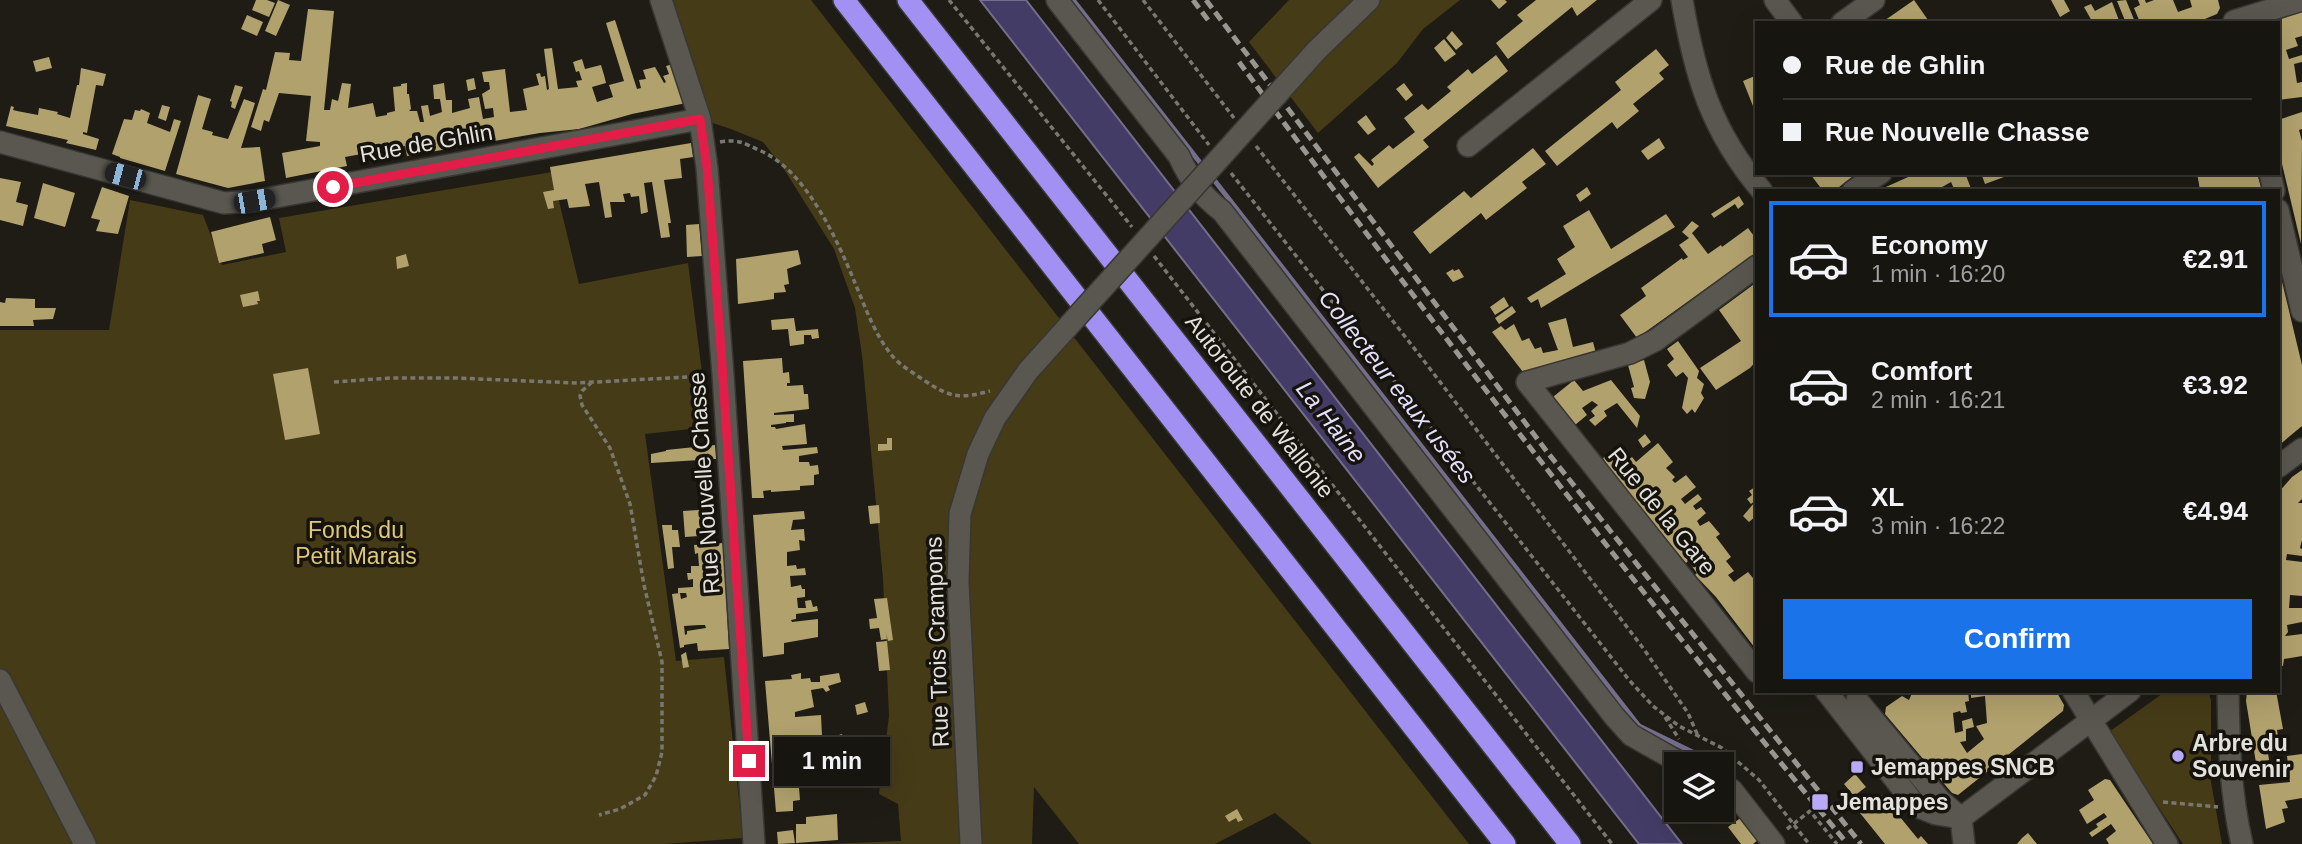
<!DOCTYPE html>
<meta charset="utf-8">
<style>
:root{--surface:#161510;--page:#1f1e19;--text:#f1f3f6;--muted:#9e9f9f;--line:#353430;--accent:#1a73e8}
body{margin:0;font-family:Arial,sans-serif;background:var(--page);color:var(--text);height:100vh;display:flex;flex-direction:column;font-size:26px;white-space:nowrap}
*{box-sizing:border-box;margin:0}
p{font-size:23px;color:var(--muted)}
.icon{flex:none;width:38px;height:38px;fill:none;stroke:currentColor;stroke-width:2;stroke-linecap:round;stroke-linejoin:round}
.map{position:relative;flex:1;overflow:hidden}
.sheet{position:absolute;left:1755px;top:189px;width:525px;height:504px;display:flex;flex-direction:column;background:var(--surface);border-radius:0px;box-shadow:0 7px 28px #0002,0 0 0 2px var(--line)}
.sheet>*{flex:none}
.hud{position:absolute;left:1755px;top:21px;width:525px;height:154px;border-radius:0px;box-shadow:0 7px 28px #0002,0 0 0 2px var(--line);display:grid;align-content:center;height:154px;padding:0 28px;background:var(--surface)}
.tools{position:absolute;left:1664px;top:752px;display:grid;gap:14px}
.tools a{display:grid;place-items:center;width:70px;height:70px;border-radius:0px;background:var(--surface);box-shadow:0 7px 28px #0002,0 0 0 2px var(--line);font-size:35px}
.end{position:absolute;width:32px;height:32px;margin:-16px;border:9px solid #e11d48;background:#fff;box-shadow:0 0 0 4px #fff}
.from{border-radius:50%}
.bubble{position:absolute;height:49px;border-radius:0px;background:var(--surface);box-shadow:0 7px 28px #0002,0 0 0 2px var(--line);font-size:23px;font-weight:700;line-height:49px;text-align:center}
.car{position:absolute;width:21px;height:42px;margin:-21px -10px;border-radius:9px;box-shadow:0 0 5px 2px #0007;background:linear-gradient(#222 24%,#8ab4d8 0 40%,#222 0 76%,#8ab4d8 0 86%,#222 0)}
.hud b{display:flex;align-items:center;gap:24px;height:66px;font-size:26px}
.hud b+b{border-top:2px solid var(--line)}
.hud i{width:18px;height:18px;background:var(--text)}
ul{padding:12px 0 0;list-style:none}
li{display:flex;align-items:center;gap:21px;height:116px;margin:0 14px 10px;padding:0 14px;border:4px solid transparent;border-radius:0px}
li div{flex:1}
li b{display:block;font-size:26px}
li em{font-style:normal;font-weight:700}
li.active{border-color:var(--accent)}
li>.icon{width:63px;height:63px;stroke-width:1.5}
.action{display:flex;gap:14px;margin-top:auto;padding:14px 28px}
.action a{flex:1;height:80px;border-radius:0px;background:var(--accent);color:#fff;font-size:28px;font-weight:700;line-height:80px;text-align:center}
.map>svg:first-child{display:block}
</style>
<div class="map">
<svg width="2302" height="844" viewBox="0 0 2302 844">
<rect width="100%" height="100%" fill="#1e1c15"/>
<path fill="#463b17" d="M661,0h150l658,844h-157l-37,-31 -60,31h-136l-45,-57 -2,57h-205l74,-3 -3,-37 -19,-10 10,-78 -6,-137 -21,-224 -7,-47 -21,-59 -52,-83 -19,-24 -32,-13 -31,-10z
M1289,0h171l-37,29 -26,34 -79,70 -69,-91z
M552,172l27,112 109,-21 21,164 -64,7 31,227 48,-4 19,181 -78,6h-665v-514h109l21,-130 73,15 19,50 64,-13 -7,-34z
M2166,691h42l3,9v82l11,62h-39l-74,-112z"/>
<path fill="#433c67" stroke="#736e8a" stroke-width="2" d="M980,0h46l656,844h-43z"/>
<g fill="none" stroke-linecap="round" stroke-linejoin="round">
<path stroke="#736e8a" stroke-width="5" d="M1073,0l132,169
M1211,176l428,550 80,39
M1722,767l11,14"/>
</g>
<path fill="#b1a16d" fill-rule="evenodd" d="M256,0h11l8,3 -6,14 -17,-7z
M278,0l12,5 -14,31 -11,-5z
M1491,0h14l2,2 -8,7z
M1536,0h61l-20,16 -5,-9 -64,52 -12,-16 27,-22 -6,-6z
M1914,0l14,20 -4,3h-43z
M2051,0h13l6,11 -10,6z
M2126,0l9,22 4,-2 -5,-12 6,-3 -2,-5h7l1,3 8,-3h19l5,12 14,-5 -2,-7h28l2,8 -3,6 -22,9h-69l-9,-22z
M2112,2l8,21h-27l-9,-16 7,-3 4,7z
M308,9l26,2 -10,99h6l2,-11 6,2 4,-18 9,1 -3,24 25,-5 3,14 11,-2v-2l8,-2 -2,-24 8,-1v-2l6,-1v11h2l2,15 -2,2h8l3,11h4l-3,-16 7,-1 2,11 12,-4 -2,-13h-6l-1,-14 11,-2 2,17h6v13l18,-5 -2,-9 11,-2 4,22 11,-2 -1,-9 -8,1 -3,-15 8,-5 -1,-7h-5l-2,-10 23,-3 5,43 17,-2 -4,-21 16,-4 -3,-11 4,-1 1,4 4,-1 2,14 2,-1 -5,-40 8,-1 6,41 20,-2 -2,-6 6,-1 -3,-9 -3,1 -3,-10 9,-3 3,10 16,-4 3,10 2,8 -14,4 5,15 16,-5 -4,-12 15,-4 -18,-58 9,-3 22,69 4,-1 -2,-8 7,-1 -3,-9 12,-3 9,16 2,-1 -3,-6 6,-2 -3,-8 11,-3 14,39 -59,12 -53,15 -39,4 -133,23 -2,-10 -60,11 2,9 -61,12 -4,-25 38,-7v-4l-14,-1 5,-45 -32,-3 -10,29 -5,-2 -3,11 -10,-4 12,-38 3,1 9,-38 15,1 -1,7 12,1z
M2302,11v25l-7,2 3,8 -12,4 3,9 13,-4v7l-8,2 3,19 5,-1v15l-24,3v-77l-12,-1z
M247,15l16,7 -6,14 -16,-7z
M1452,31l11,13 -7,6 -10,-12z
M1444,39l12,15 -11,8 -11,-14z
M1656,49l13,16 -10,8 5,6 -31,25 6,7 -22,18 -5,-7 -55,44 -12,-15 76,-61 -6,-8z
M1496,55l12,16 -85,69 6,7 -51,41 -24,-31 5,-4 13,13 2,-2 -3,-4 18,-15 4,4 22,-17 -11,-14 18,-14 6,6 23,-19 -4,-4 21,-18 4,5z
M49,57l3,11 -16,4 -3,-11z
M81,68l25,6 -3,12 -7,-1 -9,48 -4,-1v2l16,5 -3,11 -30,-7 2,-3 -62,-14 5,-20 3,1 -1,3 4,1 21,4 1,-7 19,4 -1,2 13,4 7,-33h2z
M1757,75v41l-14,-35z
M474,78l2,11 -8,2 -2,-11z
M1404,83l9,12 -7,6 -10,-12z
M235,85l8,2 -8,22 -4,-2 1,-5 -2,-1z
M198,95l13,4 -9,30 11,3 -1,3 16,4 16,-40 11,4 -14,45 19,-1 5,34 -37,7 -52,-14z
M162,105l8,2 -4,14 -8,-3z
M141,109l9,4 -3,10 23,9 4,-13 7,2 -16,50 -45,-13v-1l-8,-3 12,-35 8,1 3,-10 5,1z
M2302,112v17l-3,1 3,11 -1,103 -23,-97v-27z
M1366,115l10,14 -8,6 -11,-13z
M1659,138l6,10 -17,12 -7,-9z
M691,143l2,14 -13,2 2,19 -18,2 7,43h-3l2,14 -9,1 -9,-56 -8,1 4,29 -7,2 -2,-18 -8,1 -1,-4 -7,1 2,8h-15l2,15 -7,1 -6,-36 -14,2 5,22 -21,2 -2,-9 -14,2 1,7 -6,1 -5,-17 11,-2 -4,-23z
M1533,148l13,16 -24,18 5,6 -41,32 -5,-7 -51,41 -17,-22 51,-41 7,7z
M1813,173h44l-23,18h-11l-12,-16z
M1917,173h48l7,18h-17l-4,-9 -16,9h-58z
M1981,173h34l-30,11z
M2197,173h60l5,18h-51l-1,-4 -10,3z
M0,178l21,4 -5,20 12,3 -5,21 -23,-6z
M43,183l32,10 -10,34 -31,-9z
M102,187l27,9 -11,38 -22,-3 4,-11 -9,-2z
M1587,187l4,7 -11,8 -4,-7z
M1739,196l5,8 -6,5 -3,-5 -21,14 -3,-4z
M1589,210l22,39 55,-35 9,13 -134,81 -3,-9 -7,4 -4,-5 39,-24 -9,-15 18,-12 -12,-21z
M270,217l6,23 -14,4 2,9 -45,10 -8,-31z
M1692,221l7,5 -7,7 16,21 13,-9 1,2 26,-19 9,12v12l-120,86 -17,-23 26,-19 -5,-8 41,-30 1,2 5,-3 -9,-12 10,-7 -7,-6z
M699,224l3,32 -15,1 -1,-32z
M798,250l3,14 -14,5 2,15 -5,1 2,7 -12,1v6l-36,5 -2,-45z
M406,254l3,12 -12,3 -1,-12z
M2278,265l24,100v61l-24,20v-19l4,-4 -4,-4z
M1453,269l1,2 5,-2 5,8 -11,5 -7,-9z
M1757,282v78l-7,8 -34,22 -16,-22 41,-27 -22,-31z
M258,291l2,10h-3l1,3 -15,3 -3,-12z
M1504,297l5,9 -14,9 -5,-8z
M6,298l29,1v9h21l-3,11 -20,1 1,6h-34v-24l5,1z
M1512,306l4,6 -17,12 -4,-6z
M794,318l2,13 22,-2 1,9 -7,1 -1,-4h-7v9l-14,2 -2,-17 -16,1 -1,-10z
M1566,318l7,29 20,-5 4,15 -67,18 -7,-3 -31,-40 9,-6 4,4 9,-6 8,17 7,-3 6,11 6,-2 2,6 15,-3 -10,-27z
M1678,341l21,30 -2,7 7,6 -3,9 3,5 -9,15 -3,-4 -5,5 -5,-6 6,-30 -5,-6 -7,5 -9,-12 7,-6 -7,-10z
M782,358l1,15 6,-1 1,11h-3v3l16,-1 1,9h4l1,15 -35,4v2l20,-1v8h-8v1l-15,2v2h4l1,2 29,-5 2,20 -25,2 1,4 34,-3 1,6 -19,3v6h10l1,4 8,-1 1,9 -5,1v10l-14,1v4l-29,2v-2l-8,1 1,7h-12l-9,-137z
M1644,360l6,22 -5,17 -11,-1 -3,-10 3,-1 -6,-22z
M308,368l12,66 -35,6 -12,-66z
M1574,380l9,11 28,-11 29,36 -3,12 -20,-25 -13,8 3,5 -12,10 -6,-6 6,-4 -4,-5 7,-6 -6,-4 -10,7 5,7 -12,10 -5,-7 -5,4 -17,-21z
M1645,434l6,8 -8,6 -5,-8z
M887,438h5v12l-14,1v-7h9z
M1658,443l15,19 -7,6 9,9 -3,3 3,3 11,-8 10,12 -15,12 4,5 13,-10 4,5 -9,7 3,4 5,-3 5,6 -9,8 3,5 9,-5 11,13 -4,3 15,20 -5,4 8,10 -6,4 6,7 14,-10 5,6 4,-3v72l-2,1 -39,-51 -21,-22 2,-2 -9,-12 -2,2 -74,-90 -9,-15 12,-9 11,13 6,-5 4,5z
M715,445l1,14 -65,4v-9l15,-3v-1z
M2302,470v29l-4,4h4v37l-2,8 2,1v7l-15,-2 -1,6 16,2v34l-12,-1 -1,13h13v14l-15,3 1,7 -3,4 17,-2v22l-18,3 -1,7 -5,-1v-172l14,-16z
M1755,487l2,12 -6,5 -4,-5 5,-4 -3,-4z
M1754,503l3,4v8l-8,7 -6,-6z
M879,505l1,18 -10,1 -2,-18z
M713,509l1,26 -29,2 -2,-26z
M804,511l1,8 -12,1 -2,10 13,-1 1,12 -6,-1 1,10 -13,2v14l9,-1 1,4 8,-1 1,7 -16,1 1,11 10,-2 1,4h3v8l-8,1 1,10h8l-1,-7 6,-1 2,7 4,-1 1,5 -22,3v5l-5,1 1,2 26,-3v18l-34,6v11l-21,3 -10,-142z
M662,525h10v5h6l2,17h-8l2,21 -6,1z
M723,543l6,106 -31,2 -1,-8 -13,2v2l-4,1 -8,-54 8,-1 1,6 6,-2 -1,-4h-8v-5l15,-1v-8l-5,1 -1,-7h4v-7h8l-1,-13 -3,1 -1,-9zM699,625h6l1,3 -19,3v3l-2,1 -1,-9z
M887,598l6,42 -5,1 -2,-8 1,6 -6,1 -2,-12 -9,1 -1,-10 8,-1 -3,-19z
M887,641l3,29 -11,1 -3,-29z
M686,652l3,15 -6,1 -2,-13z
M801,673v6l9,-1 1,4h9v-6l19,-3 2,9 -13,4 2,4 -4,2 -3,-4 -12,2 3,17 -19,5v5l26,-2 1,21h-23l1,6 29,-4 13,-4 3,8 -23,4 1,5 -15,1v4l11,-1v8l10,-1 1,12h-3v11l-28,3 1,12 -7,1v10l-17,1 -11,-131 27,-2 -1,-4z
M1913,691h55l1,10 -4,1 2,10 -6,1 -1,-2 -7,2 2,20 8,-2 -1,-10 10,-3 2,9 -8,2v12l-6,1 7,11 17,-14 -8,-13 11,-3 -2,-27 -14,2v-7h85l8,14 -1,6 -105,84 -6,-2 -67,-79 1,-7 16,-11 7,4z
M2247,691h29l7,38 -6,1 2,12 -7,3v8h-4l1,7 -13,3 -10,-62z
M865,702l3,10 -11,3 -2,-10z
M2302,754v44l-17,3 3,7 -6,1 3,13 -19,7 -7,-44 31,-3 -3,-26z
M1855,774l11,13 -12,9 -10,-12z
M2105,779l5,1 43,64h-44l-3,-5 10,-8 -5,-7 -19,13 -3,-4 9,-6 -2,-3 11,-7 -3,-4 -17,11 -8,-14 15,-10 -6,-10z
M1882,795l36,44 3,-3 7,8h-43l-25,-31z
M1237,809l6,11 -5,2 -2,-4 -7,4 -4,-6z
M837,814l1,26 -42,3v-19h10v-7z
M1742,817l17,22 -6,5h-12l-13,-17z
M793,830l2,13 -17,1 -1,-12z
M2028,833l9,11h-20l5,-6z"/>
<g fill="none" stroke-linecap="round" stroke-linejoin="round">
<defs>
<path id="minor" d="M661,0l39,119 7,49 16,207 31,469
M1057,0l122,156c9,21 24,41 43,55l392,505 17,19 53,30
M1682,0c13,76 29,131 80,191
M1775,0l17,23
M2234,21l68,-21
M1842,23l32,-23
M1317,50l52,-50
M0,142l224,61 30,-2 446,-82
M1468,146l183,-146
M2270,173l4,18
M1853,191l28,-18
M2278,210l24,101
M1757,266l-101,74 -26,13 -103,29 230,290
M2278,467l24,-18
M0,680l85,164
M1826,691l90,115 20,8 25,4 169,-127
M2073,691l94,153
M2228,691c1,52 2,102 14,153
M1857,700l83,100 21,18 3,26
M1722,785l10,5 42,54
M971,844l-13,-262 2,-68 18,-60 17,-36 33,-47"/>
<path id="highway" d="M844,0l661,844
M908,0l662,844"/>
</defs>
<use href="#minor" stroke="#383733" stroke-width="24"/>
<use href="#highway" stroke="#383733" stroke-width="24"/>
<path stroke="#797771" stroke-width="3.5" stroke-dasharray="5 3.5" stroke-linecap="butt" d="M949,0l183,227
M1098,0l111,145
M1143,0l91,118
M720,142c20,-3 23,1 41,9 45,20 76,88 94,132 11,26 21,55 40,76 8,8 20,15 30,22 26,17 35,18 65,10
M1256,146l165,211 222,291 45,65 10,23
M1231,173l398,507 24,26 26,20 43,22 37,32 50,64
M1154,256l458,588
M334,382l57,-4h64l122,5 129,-7
M592,382l-10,9 -2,5 2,9 28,43 20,56 14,81 18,77v90l-6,24 -11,19 -25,14 -21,6
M1665,717l14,22
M2163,802l55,5
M1787,829l23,-18 27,33"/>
<use href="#minor" stroke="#59574f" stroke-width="21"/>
<use href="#highway" stroke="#a291f2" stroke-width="21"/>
<path stroke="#989690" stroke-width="5" stroke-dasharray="10 5" stroke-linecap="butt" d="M1193,0l15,20
M1206,0l342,453 313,391
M1239,62c195,265 397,526 606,779"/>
<defs>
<path id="minor-bridge" d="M1028,371l289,-321"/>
</defs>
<use href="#minor-bridge" stroke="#383733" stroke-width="24" stroke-linecap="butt"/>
<use href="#minor-bridge" stroke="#59574f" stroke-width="21"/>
</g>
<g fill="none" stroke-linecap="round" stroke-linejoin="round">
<path stroke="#e11d48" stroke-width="9" d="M333,187l367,-68 7,48 14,182 28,412"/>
</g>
<g fill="#b7abf8" stroke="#15130c" stroke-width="2.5">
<circle cx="2178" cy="756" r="7"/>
<rect x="1850" y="760" width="14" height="14" rx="3.5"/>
<rect x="1811" y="793" width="18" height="18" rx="3.5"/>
</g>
<g text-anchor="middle" stroke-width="7" stroke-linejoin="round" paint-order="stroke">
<g font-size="23" fill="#e4e2dd" stroke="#15130c">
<text transform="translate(426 143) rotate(-10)" y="8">Rue de Ghlin</text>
<text transform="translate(1260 406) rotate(52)" y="8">Autoroute de Wallonie</text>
<text transform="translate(704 483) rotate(-94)" y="8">Rue Nouvelle Chasse</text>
<text transform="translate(1662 511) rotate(51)" y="8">Rue de la Gare</text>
<text transform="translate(937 642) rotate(-92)" y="8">Rue Trois Crampons</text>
</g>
<g font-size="23" fill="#e0c879" stroke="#15130c">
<text x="356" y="538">Fonds du<tspan x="356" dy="26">Petit Marais</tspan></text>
</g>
<g font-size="23" font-weight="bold" fill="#e4e2dd" stroke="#15130c" text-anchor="start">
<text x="2192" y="751">Arbre du<tspan x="2192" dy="26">Souvenir</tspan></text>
<text x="1871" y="775">Jemappes SNCB</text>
<text x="1836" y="810">Jemappes</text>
</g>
<g font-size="24" font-style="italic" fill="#e3e0fe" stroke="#15130c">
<text transform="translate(1397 387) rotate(52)" y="8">Collecteur eaux usées</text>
<text transform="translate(1331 422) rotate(52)" y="8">La Haine</text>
</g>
</g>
</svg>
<div class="tools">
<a><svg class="icon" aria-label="layers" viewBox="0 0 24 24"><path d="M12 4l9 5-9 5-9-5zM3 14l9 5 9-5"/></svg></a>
</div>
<i class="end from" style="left:333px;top:187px"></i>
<i class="end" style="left:749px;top:761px"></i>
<div class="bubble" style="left:774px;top:737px;width:116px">1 min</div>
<i class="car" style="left:125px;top:176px;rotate:285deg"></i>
<i class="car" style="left:254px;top:201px;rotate:80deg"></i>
<div class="hud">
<b><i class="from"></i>Rue de Ghlin</b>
<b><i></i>Rue Nouvelle Chasse</b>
</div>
<section class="sheet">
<ul>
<li class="active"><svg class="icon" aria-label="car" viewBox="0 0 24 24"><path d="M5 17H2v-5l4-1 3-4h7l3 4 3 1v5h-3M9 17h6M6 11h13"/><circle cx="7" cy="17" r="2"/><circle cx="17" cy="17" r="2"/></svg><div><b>Economy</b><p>1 min · 16:20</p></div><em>€2.91</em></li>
<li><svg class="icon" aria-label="car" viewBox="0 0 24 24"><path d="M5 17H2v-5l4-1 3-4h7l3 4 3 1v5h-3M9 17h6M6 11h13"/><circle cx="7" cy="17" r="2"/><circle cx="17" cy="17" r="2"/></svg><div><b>Comfort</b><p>2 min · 16:21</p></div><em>€3.92</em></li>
<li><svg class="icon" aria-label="car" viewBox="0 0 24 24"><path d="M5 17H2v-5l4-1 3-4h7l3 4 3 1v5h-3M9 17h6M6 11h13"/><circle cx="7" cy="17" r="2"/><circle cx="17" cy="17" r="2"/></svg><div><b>XL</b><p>3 min · 16:22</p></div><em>€4.94</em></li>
</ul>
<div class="action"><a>Confirm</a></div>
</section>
</div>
